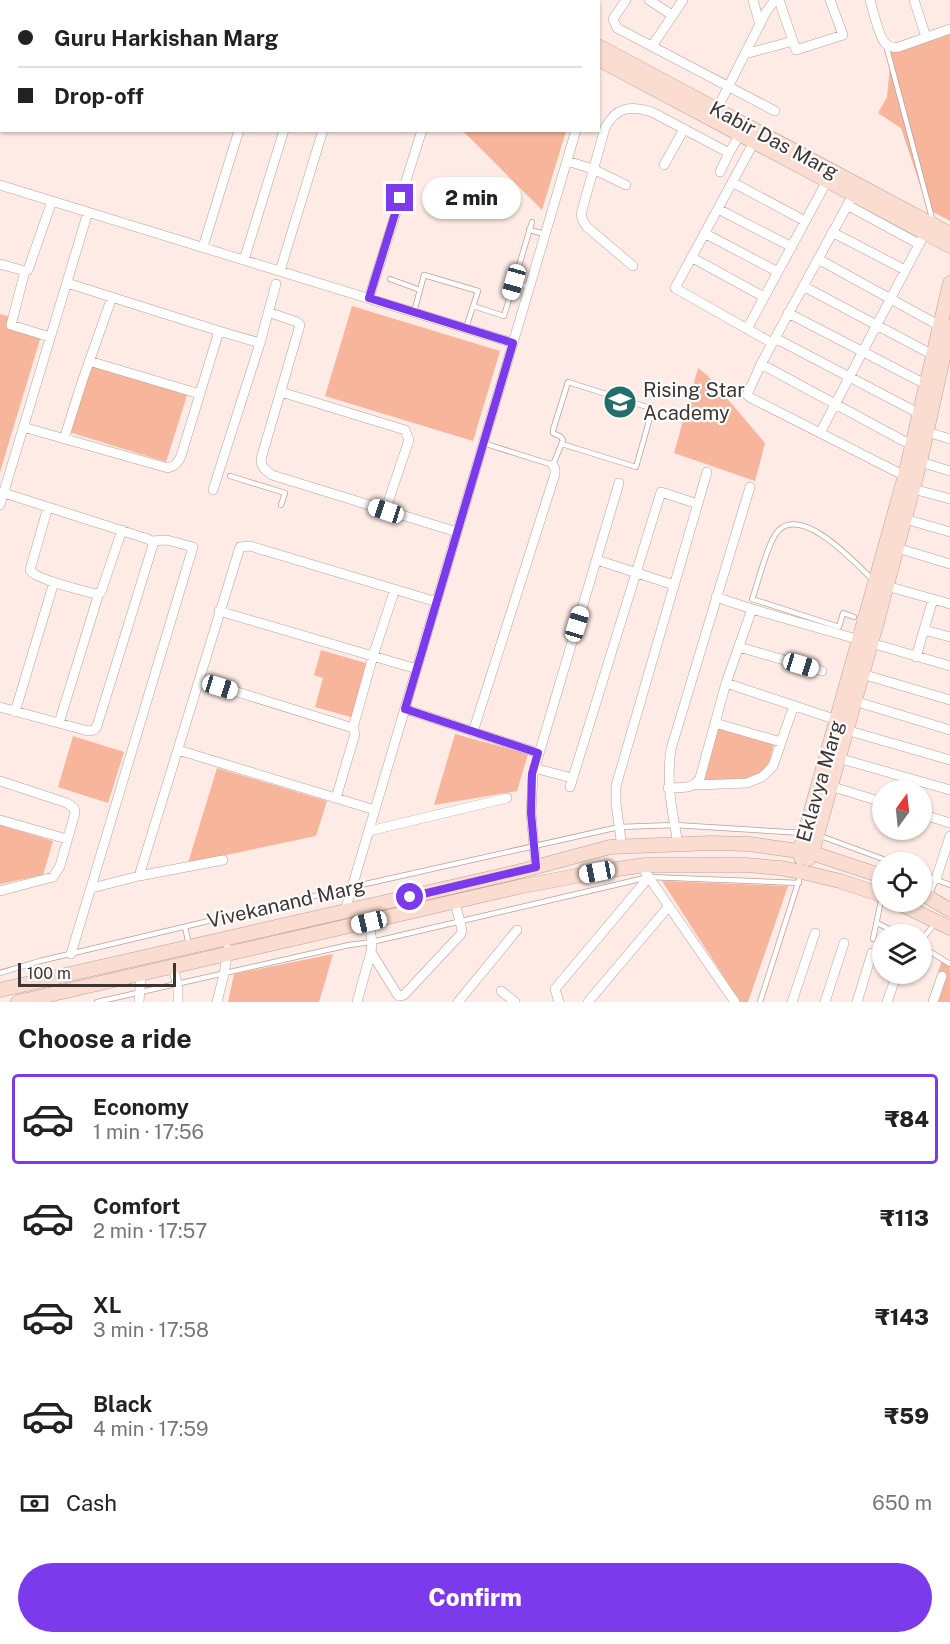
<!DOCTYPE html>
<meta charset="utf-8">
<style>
:root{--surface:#fff;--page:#f2f2f2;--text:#222;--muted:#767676;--line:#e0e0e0;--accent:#7c3aed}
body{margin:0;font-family:"Public Sans",sans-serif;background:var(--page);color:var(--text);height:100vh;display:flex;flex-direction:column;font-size:22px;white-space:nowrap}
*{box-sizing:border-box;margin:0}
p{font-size:20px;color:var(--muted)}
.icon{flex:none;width:33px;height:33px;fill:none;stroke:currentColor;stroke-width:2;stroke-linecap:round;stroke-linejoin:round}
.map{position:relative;height:1002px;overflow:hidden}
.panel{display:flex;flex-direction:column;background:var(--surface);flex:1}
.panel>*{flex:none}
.top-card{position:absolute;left:0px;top:0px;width:600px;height:132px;box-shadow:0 2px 4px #0004;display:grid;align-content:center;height:132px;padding:0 18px;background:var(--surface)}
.needle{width:39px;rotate:15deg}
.fabs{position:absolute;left:872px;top:780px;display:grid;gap:12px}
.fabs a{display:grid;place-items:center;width:60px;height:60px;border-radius:50%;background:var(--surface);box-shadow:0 2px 4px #0004;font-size:30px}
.scale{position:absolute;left:18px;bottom:15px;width:158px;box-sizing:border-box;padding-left:6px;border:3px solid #3e3532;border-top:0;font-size:16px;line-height:21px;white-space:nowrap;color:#3e3532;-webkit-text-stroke:4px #fdfdfd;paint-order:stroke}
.end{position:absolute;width:27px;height:27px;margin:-14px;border:8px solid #7c3aed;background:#fff;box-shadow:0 0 0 3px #fff}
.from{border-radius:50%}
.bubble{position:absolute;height:42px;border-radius:21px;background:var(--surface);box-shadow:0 2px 4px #0004;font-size:20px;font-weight:800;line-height:42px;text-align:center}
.car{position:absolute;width:18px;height:36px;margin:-18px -9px;border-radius:8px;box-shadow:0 0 4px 2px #0007;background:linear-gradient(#fff 24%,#345 0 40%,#fff 0 76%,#345 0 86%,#fff 0)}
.top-card b{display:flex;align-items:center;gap:21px;height:57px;font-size:22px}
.top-card b+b{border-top:2px solid var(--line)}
.top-card i{width:15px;height:15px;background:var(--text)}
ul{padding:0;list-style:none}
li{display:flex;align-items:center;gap:18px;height:90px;margin:0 12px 9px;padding:0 6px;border:3px solid transparent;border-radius:6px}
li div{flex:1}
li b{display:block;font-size:22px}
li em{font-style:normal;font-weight:800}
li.on{border-color:var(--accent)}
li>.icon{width:54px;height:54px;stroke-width:1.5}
h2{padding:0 18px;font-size:27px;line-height:72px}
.pay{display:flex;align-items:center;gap:15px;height:66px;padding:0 18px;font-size:22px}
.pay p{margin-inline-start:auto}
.button{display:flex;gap:12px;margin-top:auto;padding:12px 18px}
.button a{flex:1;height:69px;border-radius:36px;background:var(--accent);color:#fff;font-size:24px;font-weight:800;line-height:69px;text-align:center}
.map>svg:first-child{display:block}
</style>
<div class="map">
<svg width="950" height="1002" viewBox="0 0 950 1002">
<rect width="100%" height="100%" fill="#feebe5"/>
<path fill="#f7b59c" d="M0,0h144v2h-142l-1,77 -1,-1z
M333,0h132l3,1 -134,1z
M950,25v196l-22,-12 -27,-81 -23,-15 9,-16 5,-53z
M463,131h103l-24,79z
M352,306l148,45 -27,90 -148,-45z
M0,314l10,3 -2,8 33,11 -41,136z
M90,365l97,30 -21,67 -97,-30z
M698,368l9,7 58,68 -10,38 -81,-28z
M321,650l48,14 -15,54 -39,-11 8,-29 -9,-3z
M719,727l55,16c-2,7 -3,17 -7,23 -14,22 -42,16 -64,13z
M455,734l73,20 -11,37 -83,14z
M73,736l51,16 -16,51 -50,-16z
M217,768l110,33 -11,35 -128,27z
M0,825l53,16 -10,34 -43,9z
M662,881l126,5 -40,116h-8z
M333,954l-14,48h-91l6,-28z
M942,960l8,6v36h-22z"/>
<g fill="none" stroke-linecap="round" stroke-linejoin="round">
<defs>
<path id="lane" d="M886,45l47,177
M529,230l16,4
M390,279l30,11
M514,282l15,5
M473,306l31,10 28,-94
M414,312l10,-37 54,16 -12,37
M483,443l70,22 10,-25 -2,-3 -8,-4v-3l15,-48 79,25 4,7 -15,53 -74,-23
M230,476l55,17 -4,12
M854,617l-11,-4 -4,14 -87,-28c6,-15 16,-59 27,-69 25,-24 77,34 95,51
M818,835l73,27
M921,874l29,11
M929,897l7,-18
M877,923l22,11
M185,927l4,18
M873,939l9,-43
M921,941l15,-19
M921,946l29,18
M0,973l40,-12 312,-74 267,-60 56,-2 129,8
M97,1002l252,-57 23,-3 277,-65 150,6
M760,1002l39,-122"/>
<path id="street" d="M310,0l2,2
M626,0l-13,19 4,9 158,83
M649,0l23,15
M753,0l7,25
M779,0l17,50 47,-15 -13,-35
M870,0c3,10 9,37 15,43 4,4 9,5 14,4l51,-18
M914,0l12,37
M154,2v-2
M194,2l1,-2
M237,2l1,-2
M278,2v-2
M652,46l31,-46
M745,54l48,-13
M0,87h2
M717,109l49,-97 9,-12
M754,142l-79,146 97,55
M567,161l26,8 33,16
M664,165l20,-36
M720,172l9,-19
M732,182l73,39
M0,185l513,158
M853,195l-92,169 -14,31 4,3 154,78
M847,205l72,39
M718,209l74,38
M832,232l73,38
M704,233l74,39
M203,247l36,-117
M691,257l73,40
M818,259l122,67
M244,260l40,-130
M0,264l25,7 3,-1 24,-69
M633,266l-46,-39 -4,-6 -2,-7 24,-86c11,-21 25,-23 47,-16l77,41 11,-19
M25,271l-14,54 39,12
M280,271l43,-141
M803,286l130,69
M369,298l53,-168
M268,312l29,10 3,3 -39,134c0,8 4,11 11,16l185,57
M788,313l139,72
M747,329l80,-148
M219,331l41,12
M775,338l145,76
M89,361l111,33
M761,364l152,82
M281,392l124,38 4,10 -24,71
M23,427l145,41c7,-2 10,-5 13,-12l38,-125 -152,-48
M924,431l26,8
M820,433l105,-200
M64,439l18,-57 30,-85
M920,462l30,9
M913,489l37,10
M213,490l47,-147 16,-59
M0,505l88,-293
M48,507l-18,63c6,10 52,20 66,24l5,-2 21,-62
M905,519l45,13
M897,548l53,16
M597,560l77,25
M883,585l67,19
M716,597l36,12
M219,611l198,58
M924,630l26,7
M871,643l79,23
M739,647l83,24
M916,657l17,-58
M862,674l88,26
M199,680l154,48 2,6 -19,64
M726,683l111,37
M854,701l96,29
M0,707l88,24 6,-1 3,-4 56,-181 -2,-4 -3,-2 -144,-46
M405,709l133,44
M15,712l39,-130
M59,723l40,-130
M715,723l66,19
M353,728l20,-72 22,-67
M846,730l104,30
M473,732l82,-258v-5l-2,-4
M178,750l197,60
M838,758l112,32
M534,768l38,10
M0,781l67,22 7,5 1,5 -15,53 -7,11 -53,14
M696,785l51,-2 15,-6 11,-11 21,-61
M830,786l52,16
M570,787l91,-295 37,12
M668,788c13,-1 25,2 32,-10l26,-95 26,-74 108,31
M921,814l29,9
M0,820l67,19
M369,831l138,-33
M678,844c-6,-34 -12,-60 -7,-95l79,-262
M622,847l-6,-43v-18l91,-314
M641,866l94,136
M536,867l-5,-54 2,-39 86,-291
M139,876l101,-329 10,-1 187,56
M936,879l14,-43
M92,888l47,-12 84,-16
M345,911l231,-781
M371,952l26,42 2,2 5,-1 57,-61 1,-4 -7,-28
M71,954l122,-407 -26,-7 -16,1
M173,966l5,22v14
M501,991l14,11
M139,1002l2,-28
M217,1002l7,-28 4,-25
M357,1002l14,-50 1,-10 -3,-20
M458,1002l59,-72
M559,1002l-4,-13 94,-112
M588,1002l81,-96
M792,1002l23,-69
M825,1002l19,-59
M857,1002l15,-49
M887,1002l10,-28
M933,1002l9,-26"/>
<path id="secondary" d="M489,0l3,2
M512,0l2,2
M598,46l352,188
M598,59l352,187
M801,858l-1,-8 105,-374 45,-193
M808,859l4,-6 65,-231 43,-160 30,-135
M921,893l29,17
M896,902l54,26
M0,990l517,-118 93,-25 101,-4 38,1 63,9 70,23
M18,1002l500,-115 79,-15 48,-7h101l34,3 22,4 38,9 42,14"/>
</defs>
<use href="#lane" stroke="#b7a199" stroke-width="6"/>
<use href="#street" stroke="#b7a199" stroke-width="10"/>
<use href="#secondary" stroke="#b7a199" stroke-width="15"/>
<use href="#lane" stroke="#fff" stroke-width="4.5"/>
<use href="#street" stroke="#fff" stroke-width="9"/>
<use href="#secondary" stroke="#fadcd0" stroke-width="14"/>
</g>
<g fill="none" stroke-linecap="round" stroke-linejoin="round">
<path stroke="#7c3aed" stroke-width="8" d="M400,198l-31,100 144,45 -108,366 133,44 -6,21 -1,39 5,54 -126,30"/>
</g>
<defs>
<symbol id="school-disc" viewBox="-11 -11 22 22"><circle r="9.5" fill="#236e6b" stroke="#fdfdfd"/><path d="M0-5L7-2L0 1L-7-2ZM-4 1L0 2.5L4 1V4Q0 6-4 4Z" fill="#fff"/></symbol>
</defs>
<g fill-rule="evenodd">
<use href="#school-disc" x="601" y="383" width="38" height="38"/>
</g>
<g text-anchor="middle" stroke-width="4.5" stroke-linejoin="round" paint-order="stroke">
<g font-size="20" fill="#3e3532" stroke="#fdfdfd">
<text transform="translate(774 140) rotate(28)" y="7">Kabir Das Marg</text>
<text transform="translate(820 781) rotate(-74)" y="7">Eklavya Marg</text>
<text transform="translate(286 903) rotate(-13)" y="7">Vivekanand Marg</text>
</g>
<g font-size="20" fill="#3e3532" stroke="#fdfdfd" text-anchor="start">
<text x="643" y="397">Rising Star<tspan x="643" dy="23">Academy</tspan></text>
</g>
</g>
</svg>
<div class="fabs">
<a><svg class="needle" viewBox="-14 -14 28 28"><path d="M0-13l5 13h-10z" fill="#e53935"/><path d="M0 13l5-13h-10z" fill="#767676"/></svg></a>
<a><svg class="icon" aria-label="locate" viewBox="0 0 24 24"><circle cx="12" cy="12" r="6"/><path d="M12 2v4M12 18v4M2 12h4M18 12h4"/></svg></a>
<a><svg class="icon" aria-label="layers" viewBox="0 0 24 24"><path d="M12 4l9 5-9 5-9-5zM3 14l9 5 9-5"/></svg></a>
</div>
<div class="scale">100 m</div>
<i class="end from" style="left:410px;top:897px"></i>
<i class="end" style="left:400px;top:198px"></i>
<div class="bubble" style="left:422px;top:177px;width:99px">2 min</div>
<i class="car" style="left:514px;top:282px;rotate:196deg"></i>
<i class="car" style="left:386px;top:511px;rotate:288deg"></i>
<i class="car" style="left:577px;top:624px;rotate:17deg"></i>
<i class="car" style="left:801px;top:665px;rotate:107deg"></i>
<i class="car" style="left:220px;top:687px;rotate:107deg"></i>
<i class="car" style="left:597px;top:872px;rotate:259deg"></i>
<i class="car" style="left:369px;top:922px;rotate:257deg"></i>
<div class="top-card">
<b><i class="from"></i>Guru Harkishan Marg</b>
<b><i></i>Drop-off</b>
</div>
</div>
<section class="panel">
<h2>Choose a ride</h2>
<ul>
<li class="on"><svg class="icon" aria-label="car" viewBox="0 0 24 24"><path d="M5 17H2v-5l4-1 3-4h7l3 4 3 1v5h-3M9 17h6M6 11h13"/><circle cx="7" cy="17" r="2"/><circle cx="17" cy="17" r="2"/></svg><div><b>Economy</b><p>1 min · 17:56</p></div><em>₹84</em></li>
<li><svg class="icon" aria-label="car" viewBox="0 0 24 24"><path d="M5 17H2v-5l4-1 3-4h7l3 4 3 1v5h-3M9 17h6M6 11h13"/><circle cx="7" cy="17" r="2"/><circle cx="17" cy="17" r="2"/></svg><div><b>Comfort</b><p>2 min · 17:57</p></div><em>₹113</em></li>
<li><svg class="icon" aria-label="car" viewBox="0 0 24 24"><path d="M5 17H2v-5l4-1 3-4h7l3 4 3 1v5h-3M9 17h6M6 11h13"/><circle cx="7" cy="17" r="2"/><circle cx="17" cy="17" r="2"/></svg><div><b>XL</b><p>3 min · 17:58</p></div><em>₹143</em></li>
<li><svg class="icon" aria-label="car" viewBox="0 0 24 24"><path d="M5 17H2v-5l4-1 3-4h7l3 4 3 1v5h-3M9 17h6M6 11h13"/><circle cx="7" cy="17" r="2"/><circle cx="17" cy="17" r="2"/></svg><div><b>Black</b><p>4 min · 17:59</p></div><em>₹59</em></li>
</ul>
<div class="pay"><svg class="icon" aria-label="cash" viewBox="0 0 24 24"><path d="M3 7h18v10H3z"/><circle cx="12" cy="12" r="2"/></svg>Cash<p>650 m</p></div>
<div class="button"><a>Confirm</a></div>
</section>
